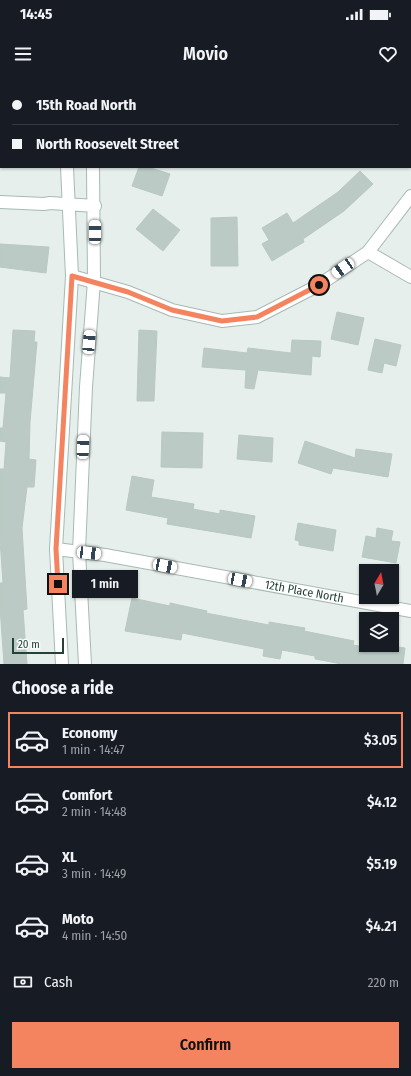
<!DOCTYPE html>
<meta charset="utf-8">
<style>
:root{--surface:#171b24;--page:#242831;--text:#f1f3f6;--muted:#9ea1a6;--line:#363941;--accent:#f4845f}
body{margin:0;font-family:"Fira Sans Condensed",sans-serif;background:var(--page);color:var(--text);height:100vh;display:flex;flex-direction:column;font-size:15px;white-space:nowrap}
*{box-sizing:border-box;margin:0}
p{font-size:13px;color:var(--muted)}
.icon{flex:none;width:22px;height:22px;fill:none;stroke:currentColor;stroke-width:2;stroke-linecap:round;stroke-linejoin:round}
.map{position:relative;height:584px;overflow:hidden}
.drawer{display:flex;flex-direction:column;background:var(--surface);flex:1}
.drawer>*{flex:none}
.banner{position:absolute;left:0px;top:0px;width:411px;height:88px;box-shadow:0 1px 3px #0004;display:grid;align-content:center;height:88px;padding:0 12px;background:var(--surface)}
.needle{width:26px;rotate:10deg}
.fabs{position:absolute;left:359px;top:484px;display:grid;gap:8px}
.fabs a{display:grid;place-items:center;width:40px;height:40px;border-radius:0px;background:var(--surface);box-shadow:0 1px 3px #0004;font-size:20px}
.scale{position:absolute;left:12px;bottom:10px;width:52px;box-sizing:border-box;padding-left:4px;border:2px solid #24423a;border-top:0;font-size:11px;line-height:14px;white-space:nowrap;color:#24423a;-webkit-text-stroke:3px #f7fbf9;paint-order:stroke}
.end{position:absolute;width:18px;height:18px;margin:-9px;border:5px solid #f4845f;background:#111;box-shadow:0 0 0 2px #111}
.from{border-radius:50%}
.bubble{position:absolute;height:28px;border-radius:0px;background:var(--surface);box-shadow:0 1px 3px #0004;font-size:13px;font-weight:600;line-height:28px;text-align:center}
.car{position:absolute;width:12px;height:24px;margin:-12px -6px;border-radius:5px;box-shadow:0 0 3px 1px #0007;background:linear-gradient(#fff 24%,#345 0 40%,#fff 0 76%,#345 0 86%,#fff 0)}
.banner b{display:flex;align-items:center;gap:14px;height:38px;font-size:15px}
.banner b+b{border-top:1px solid var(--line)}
.banner i{width:10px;height:10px;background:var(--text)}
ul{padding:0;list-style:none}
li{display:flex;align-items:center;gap:12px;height:56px;margin:0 8px 6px;padding:0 4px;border:2px solid transparent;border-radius:0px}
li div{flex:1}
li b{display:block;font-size:15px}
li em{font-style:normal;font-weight:600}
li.on{border-color:var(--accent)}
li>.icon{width:36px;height:36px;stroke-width:1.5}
h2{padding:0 12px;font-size:18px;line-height:48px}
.pay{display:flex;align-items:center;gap:10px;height:44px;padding:0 12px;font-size:15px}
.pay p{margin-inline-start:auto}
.primary-button{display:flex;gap:8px;margin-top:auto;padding:8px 12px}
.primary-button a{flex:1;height:46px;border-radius:0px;background:var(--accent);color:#111;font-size:16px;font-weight:600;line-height:46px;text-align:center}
.status{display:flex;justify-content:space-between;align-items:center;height:28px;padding:0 20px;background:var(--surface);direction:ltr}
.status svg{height:11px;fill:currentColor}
header{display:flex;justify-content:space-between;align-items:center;height:52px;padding:0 12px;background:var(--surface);font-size:18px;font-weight:600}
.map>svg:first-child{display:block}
</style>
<div class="status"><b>14:45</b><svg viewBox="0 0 49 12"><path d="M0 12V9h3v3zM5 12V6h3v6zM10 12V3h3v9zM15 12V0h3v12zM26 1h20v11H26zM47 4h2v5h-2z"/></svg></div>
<header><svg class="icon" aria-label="menu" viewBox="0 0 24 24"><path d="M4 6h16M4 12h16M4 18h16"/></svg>Movio<svg class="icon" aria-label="heart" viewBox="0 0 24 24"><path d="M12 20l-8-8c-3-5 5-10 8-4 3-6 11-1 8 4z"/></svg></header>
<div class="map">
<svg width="411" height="584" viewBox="0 0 411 584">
<rect width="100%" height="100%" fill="#e6efeb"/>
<path fill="#bbcac4" stroke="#b8c9c2" d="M139,87h9l22,7 -8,22 -30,-10z
M360,91l13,13 -29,27 -41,28 1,3 -32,19 -10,-17 7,-4 -7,-12 25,-15 6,10 45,-31z
M153,129l27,21 -17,21 -27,-22z
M237,137l1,49h-27v-48z
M0,164l49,3 -3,26 -46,-6z
M337,232l27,6 -6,27 -27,-6z
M13,250l22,1 -1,11h3l-7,80 -1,37 7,1 -2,27h-7l-5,41 5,81 -4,1 4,54h-23l-4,-57v-24h3l-3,-43v-71h4l2,-27 -6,-1v-13h3l3,-35h-6v-16l10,1z
M139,250l18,1 -3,70h-17z
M375,259l26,6 -5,21 -12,-3 -2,10 -14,-3z
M292,260l29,1 -1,16 -8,-1 -1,19 -53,-5 -4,19 -9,-1 1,-18 -44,-3 2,-19 43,5 1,-5 43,5z
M162,352l41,1 -1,35 -41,-1z
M239,355l34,3 -1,24 -35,-3z
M305,361l50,17 1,-9 36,5 -4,23 -55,-9 -2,6 -33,-11z
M132,396l22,4 -3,17 43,7 -1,5 27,5v-4l35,6 -4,22 -84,-14 1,-6 -42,-8z
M298,443l38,7 -3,21 -34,-6v-4l-4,-1z
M377,448l16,3 -2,10 9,1 -4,21 -34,-6 4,-21 10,2z
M132,518l38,8v-3l37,8 -1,2 63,12v-3l36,6 -1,3 50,10 -1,4 29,5 1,-5 22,3 -2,16h-61l-27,-5v-3l-33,-6 -2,9 -17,-3 1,-7 -82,-16 -1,7 -56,-9z"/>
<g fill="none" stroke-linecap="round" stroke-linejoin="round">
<defs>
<g id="street">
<path d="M368,172l43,-56"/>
<path d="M72,196l56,16 44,18 50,11 35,-4 62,-32 49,-33 43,25"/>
<path id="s1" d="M56,469l49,6 306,56"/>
</g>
<path id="secondary" d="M52,0v1
M82,0v1
M0,122l44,2 6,-1 45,3
M62,584l-6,-115 16,-273 -5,-109
M85,584l-6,-112 7,-165 8,-106 -1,-114"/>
</defs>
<use href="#street" stroke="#a8b8b2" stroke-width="14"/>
<use href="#secondary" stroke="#a4bbb3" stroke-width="14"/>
<use href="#street" stroke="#fff" stroke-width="12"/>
<use href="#secondary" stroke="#fff" stroke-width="12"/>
</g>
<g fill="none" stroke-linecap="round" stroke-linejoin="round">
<path stroke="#f4845f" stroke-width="5" d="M58,504l-2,-35 16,-273 56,16 44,18 50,11 35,-4 62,-32"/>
</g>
<g text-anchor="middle" stroke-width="3" stroke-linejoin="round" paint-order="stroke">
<g font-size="12" fill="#24423a" stroke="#f7fbf9">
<text dy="4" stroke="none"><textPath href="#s1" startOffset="252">12th Place North</textPath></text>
</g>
</g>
</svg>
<div class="fabs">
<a><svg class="needle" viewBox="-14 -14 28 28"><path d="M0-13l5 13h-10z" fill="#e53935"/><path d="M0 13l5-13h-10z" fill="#9ea1a6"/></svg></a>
<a><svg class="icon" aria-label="layers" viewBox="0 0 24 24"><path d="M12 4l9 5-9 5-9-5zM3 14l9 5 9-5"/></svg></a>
</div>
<div class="scale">20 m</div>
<i class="end from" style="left:319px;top:205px"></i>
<i class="end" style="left:58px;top:504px"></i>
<div class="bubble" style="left:72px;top:490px;width:66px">1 min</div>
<i class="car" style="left:95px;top:152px;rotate:0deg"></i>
<i class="car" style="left:343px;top:188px;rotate:236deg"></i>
<i class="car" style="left:89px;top:262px;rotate:5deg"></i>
<i class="car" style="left:83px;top:367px;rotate:2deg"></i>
<i class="car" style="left:89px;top:473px;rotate:96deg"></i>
<i class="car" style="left:165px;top:486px;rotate:101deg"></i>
<i class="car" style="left:240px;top:500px;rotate:101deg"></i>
<div class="banner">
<b><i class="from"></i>15th Road North</b>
<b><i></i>North Roosevelt Street</b>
</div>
</div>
<section class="drawer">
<h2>Choose a ride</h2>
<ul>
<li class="on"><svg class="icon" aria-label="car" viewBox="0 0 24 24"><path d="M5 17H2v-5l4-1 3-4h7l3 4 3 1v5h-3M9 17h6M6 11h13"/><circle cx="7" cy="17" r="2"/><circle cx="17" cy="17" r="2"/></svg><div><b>Economy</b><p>1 min · 14:47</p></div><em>$3.05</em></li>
<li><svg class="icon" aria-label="car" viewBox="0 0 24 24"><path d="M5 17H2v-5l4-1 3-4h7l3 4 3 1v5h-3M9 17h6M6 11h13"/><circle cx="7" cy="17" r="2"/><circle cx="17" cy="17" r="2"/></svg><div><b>Comfort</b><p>2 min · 14:48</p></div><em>$4.12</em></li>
<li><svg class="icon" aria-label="car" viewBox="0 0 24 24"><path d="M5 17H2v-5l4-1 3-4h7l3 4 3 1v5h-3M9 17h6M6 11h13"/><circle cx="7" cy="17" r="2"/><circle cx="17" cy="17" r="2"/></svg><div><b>XL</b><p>3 min · 14:49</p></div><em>$5.19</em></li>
<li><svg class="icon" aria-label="car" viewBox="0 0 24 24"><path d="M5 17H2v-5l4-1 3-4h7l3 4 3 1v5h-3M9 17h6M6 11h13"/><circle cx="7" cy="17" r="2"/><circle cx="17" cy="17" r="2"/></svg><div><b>Moto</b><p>4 min · 14:50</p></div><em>$4.21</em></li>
</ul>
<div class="pay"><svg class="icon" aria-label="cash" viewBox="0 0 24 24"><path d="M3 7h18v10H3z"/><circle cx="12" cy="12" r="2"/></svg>Cash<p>220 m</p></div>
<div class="primary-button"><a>Confirm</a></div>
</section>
